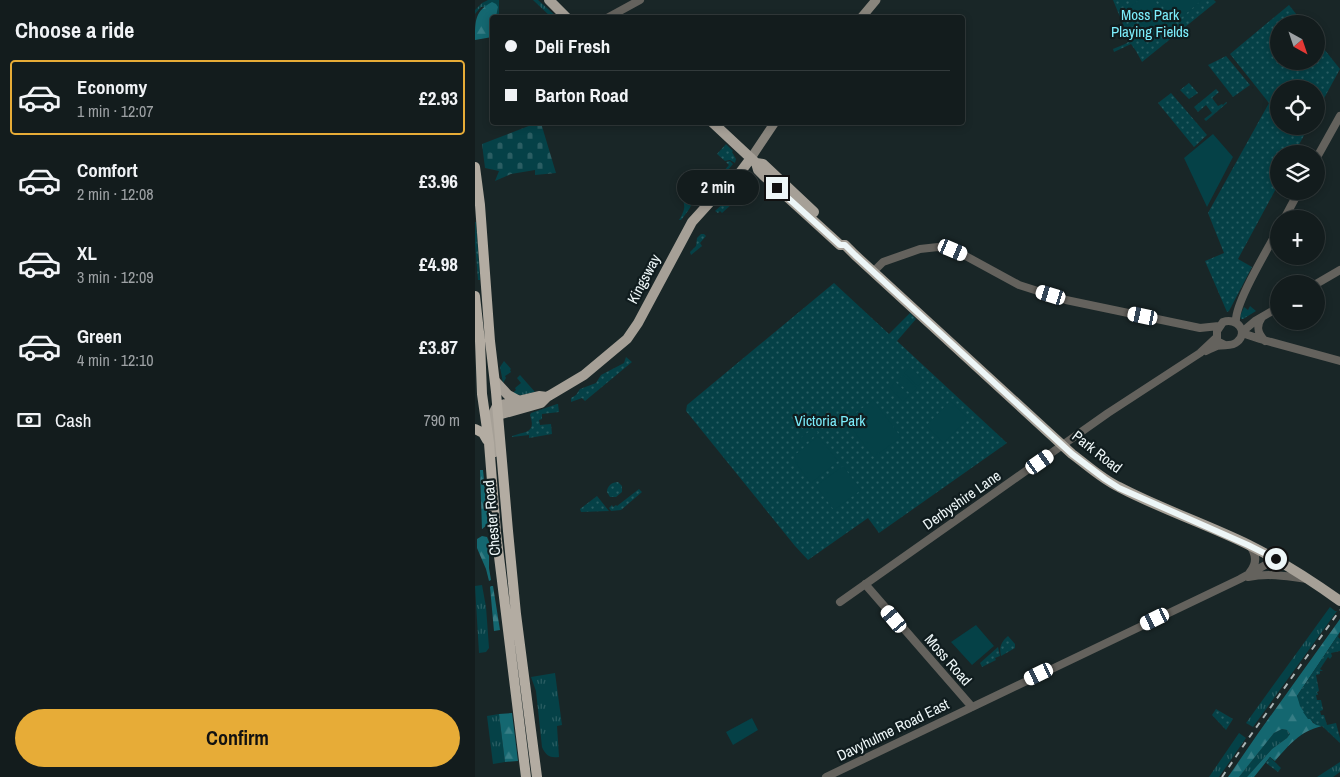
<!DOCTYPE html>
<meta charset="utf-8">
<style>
:root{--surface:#131c1d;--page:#20292a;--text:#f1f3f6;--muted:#9da1a4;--line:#323a3b;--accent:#e7ac37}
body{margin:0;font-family:"Archivo Narrow",sans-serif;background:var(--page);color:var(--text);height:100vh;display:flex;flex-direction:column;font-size:19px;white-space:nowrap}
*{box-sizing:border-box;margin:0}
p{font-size:16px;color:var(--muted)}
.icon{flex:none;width:28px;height:28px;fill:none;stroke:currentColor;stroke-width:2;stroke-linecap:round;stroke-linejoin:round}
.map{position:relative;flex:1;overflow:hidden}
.side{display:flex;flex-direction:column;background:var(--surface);width:475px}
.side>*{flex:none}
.top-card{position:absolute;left:15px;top:15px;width:475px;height:110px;border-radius:5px;box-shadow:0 2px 8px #0003,0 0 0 1px var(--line);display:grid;align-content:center;height:110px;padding:0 15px;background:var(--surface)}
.needle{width:32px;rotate:140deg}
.tools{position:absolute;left:795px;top:15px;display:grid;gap:10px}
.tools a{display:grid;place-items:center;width:55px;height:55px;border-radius:50%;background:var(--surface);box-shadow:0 2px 8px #0003,0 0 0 1px var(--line);font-size:25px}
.end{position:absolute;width:22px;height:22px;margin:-11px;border:6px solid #edf6f7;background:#111;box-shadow:0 0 0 2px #111}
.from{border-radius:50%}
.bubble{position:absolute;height:35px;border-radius:18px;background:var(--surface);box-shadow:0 2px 8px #0003,0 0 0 1px var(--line);font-size:16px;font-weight:700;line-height:35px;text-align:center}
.car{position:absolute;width:15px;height:30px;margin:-15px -8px;border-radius:6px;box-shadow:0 0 4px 1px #0007;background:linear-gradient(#fff 24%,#345 0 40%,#fff 0 76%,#345 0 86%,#fff 0)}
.top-card b{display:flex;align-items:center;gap:18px;height:48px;font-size:19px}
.top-card b+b{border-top:1px solid var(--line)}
.top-card i{width:12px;height:12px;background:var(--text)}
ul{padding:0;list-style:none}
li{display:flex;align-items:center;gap:15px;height:75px;margin:0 10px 8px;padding:0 5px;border:2px solid transparent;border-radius:5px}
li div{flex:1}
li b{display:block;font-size:19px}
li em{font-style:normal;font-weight:700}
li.selected{border-color:var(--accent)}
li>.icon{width:45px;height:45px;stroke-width:1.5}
h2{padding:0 15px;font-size:22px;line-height:60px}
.pay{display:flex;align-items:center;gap:12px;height:55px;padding:0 15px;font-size:19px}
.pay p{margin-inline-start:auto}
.button{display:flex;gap:10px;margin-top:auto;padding:10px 15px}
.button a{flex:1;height:58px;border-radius:30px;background:var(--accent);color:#111;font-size:20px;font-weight:700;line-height:58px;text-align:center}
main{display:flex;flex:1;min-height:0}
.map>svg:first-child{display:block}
</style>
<main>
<section class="side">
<h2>Choose a ride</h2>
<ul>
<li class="selected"><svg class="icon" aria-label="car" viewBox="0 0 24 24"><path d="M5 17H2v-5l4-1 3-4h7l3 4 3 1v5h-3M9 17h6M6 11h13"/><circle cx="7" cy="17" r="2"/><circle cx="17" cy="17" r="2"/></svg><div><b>Economy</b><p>1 min · 12:07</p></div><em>£2.93</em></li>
<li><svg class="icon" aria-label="car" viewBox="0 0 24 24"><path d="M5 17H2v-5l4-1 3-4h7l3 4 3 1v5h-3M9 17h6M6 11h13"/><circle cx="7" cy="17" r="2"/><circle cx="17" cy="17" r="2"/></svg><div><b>Comfort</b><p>2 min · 12:08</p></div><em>£3.96</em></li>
<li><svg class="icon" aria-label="car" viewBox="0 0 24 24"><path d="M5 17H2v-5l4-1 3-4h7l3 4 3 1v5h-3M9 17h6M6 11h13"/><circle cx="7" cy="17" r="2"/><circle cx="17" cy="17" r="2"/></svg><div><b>XL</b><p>3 min · 12:09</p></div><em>£4.98</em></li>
<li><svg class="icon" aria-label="car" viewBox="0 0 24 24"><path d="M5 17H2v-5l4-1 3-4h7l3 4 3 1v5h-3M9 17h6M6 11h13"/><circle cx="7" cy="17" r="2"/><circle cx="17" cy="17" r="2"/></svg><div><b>Green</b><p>4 min · 12:10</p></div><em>£3.87</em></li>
</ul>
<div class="pay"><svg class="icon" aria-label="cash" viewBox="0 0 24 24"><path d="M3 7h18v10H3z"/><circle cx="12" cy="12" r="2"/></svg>Cash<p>790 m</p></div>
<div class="button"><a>Confirm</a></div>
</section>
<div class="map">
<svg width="865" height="777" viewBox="0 0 865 777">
<defs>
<pattern id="grass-tufts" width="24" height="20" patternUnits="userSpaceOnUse" patternTransform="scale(1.25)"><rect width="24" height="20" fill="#054147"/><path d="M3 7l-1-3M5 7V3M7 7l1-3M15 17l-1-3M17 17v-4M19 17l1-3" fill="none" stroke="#2a5d62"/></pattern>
<pattern id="forest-firs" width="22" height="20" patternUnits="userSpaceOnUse" patternTransform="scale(1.25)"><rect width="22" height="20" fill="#146770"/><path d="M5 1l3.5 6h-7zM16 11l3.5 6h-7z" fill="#367d85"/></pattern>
<pattern id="cemetery-stones" width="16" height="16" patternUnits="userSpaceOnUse" patternTransform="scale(1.25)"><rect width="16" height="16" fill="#054147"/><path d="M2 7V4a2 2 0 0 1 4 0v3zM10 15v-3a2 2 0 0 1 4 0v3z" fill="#2a5d62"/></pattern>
<pattern id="park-dots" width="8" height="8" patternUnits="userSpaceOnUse" patternTransform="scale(1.25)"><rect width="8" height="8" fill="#054147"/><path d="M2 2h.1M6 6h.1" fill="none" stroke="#2a5d62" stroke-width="1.8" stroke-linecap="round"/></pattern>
</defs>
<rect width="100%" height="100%" fill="#192627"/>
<path fill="url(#grass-tufts)" d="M13,0h11v17h-3l2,-10h-17l-6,7v-4l7,-7z
M58,0h5l19,17h-6z
M775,306l6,5 -13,8h-2l-1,-3 4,-9 4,3z
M29,361l7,8 -1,1 1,2 -6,4 1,2 -3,5 -3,-16z
M45,375l15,17 -13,3 -10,-1 4,-4 -1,-2 6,-5 -4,-5z
M7,585l4,22 3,41 -3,4 -7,1 -4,-67z
M855,607l5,4h2l-84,116 -7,-4z
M80,673l7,52 -5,1 2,31c-9,1 -13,-1 -17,-10l-6,-56 -5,-14z
M24,714l6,48 -12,2 -6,-48z
M807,729l5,1 3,4 -3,4 -15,11 -25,28h-8l35,-44z
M764,733l7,5 -27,39h-10z
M865,762v10l-7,5h-16z"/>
<path fill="url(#forest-firs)" d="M17,2l4,2 2,3 -2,10 -3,1 -1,19 -17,3c0,-20 0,-29 17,-38z
M5,470h3l5,52 -1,3 -5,4z
M7,536l5,1 2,5v26l2,12 -2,1 -3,-12 -9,-21v-9z
M16,586h2l7,44 -6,1 -4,-44z
M865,619v13l-43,64 16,27 9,3c-23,6 -32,18 -47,35l-5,-4 -16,20h-7l25,-28 15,-11 3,-4 -3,-4 -5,-1 -8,4 -35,44h-11l31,-45z
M37,713l6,48 -13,1 -6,-48z"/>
<path fill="url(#cemetery-stones)" d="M64,122l2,1 15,50 -21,2v-5l-24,4 -16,7 4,-10 -14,-3 -3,-24z"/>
<path fill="url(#park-dots)" d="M638,0h101l2,2 -74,60 -6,-11 -5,-7 -17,8 -1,-3 12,-5 5,-3z
M814,5l15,19h-25v37h37v-22l24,30 -24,44v-24h-37v37h30l-15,28h-15v29l-41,76 14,8 -23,44 -2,1 -22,-51 19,-8 -16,-40 61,-110 -39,-49z
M751,56l24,29 -17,12 -25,-32z
M714,83l9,10 -9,6 -9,-9z
M741,89l3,3 -7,6 6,8 4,-2 1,1 3,-3 1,1 -21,18 -2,-2 8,-6 -6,-8 -8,7 -4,-5z
M696,93l36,42 -13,12 -36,-44z
M251,144l7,7 -1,1 4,7 -1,4 -5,-3 -5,1 -8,-7z
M255,161l3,3 -16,19 -6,4 -7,-4 -13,-13 16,13 6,-6 4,2 12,-14 -3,-3z
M210,180c12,19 9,24 -4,40h-2c8,-13 6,-16 0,-28l7,-5 -4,-5z
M261,195l6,5 -5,6 -5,-4 1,1 -11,10 -2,-2 -2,2 -3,-2 13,-12 2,2z
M0,222h1l4,58h-2l-3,-37z
M226,234h3l2,2 -6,7 2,3 -11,9 -1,-3 6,-6 1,-8z
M359,283l55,51 21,-21 6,6 -19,22 110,102 -128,90 -11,-15 -60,42 -13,-14 -109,-135 1,-6z
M151,357l6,5 -47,39 -3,-3 -11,4v-4l5,-3 4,-6 16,-6 5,-8 23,-12z
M82,404h1l1,8 -17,2v5l-3,1 1,5 11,-1 1,10 -23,4v-3l-17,2v-1c15,-5 24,-3 18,-21l1,-2z
M143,482l4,4v6l-6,5h-6l-3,-5c0,-6 5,-10 11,-10z
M164,489l3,3 -21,18 -10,1 -2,-3 3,-3 1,2 3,-2 1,1z
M122,496l12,15 -28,1 -1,-3z
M865,632l-2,5 2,2v12l-9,2 1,3 -2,3 -2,-2 -8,12 3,2h-3v3l-4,1 3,16 -2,1 1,3h-2l1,5h4l2,10 -3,1 1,4h3l3,10 9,-2 4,15v5l-18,-17 -6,-1 -6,-6h-2l-5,-7h1l-4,-6 -3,-10z
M533,636l7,8v4l-14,8c-2,-9 0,-14 7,-20z
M523,647l2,9 -5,2 1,2 -14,7 -2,-4z
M741,709l17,10 -7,11 -14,-15z
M795,757l11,11 -3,4 -12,-9z"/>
<path fill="#054147" d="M664,0h15l20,24 -19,15 -26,-31z
M682,0h45l-26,22z
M738,134l20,23 -26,50 -23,-49z
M435,367l14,13 -6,6 -14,-13z
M428,375l14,13 -6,6 -14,-13z
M420,382l14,13 -6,7 -13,-14z
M398,400l28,37 -27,20 -28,-36z
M475,401l18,17 -24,25 -18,-17z
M339,428l4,5 -15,12 -4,-6z
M343,436l20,25 -27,22 -16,-21 1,-8z
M368,466l18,24 -27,20 -18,-24z
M501,625l18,21 -22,19 -21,-23z
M277,718l6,12 -25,15 -7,-13z"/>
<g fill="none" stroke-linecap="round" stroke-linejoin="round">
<path stroke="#64625d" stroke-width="8" d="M132,18l33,-18
M841,159l24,-43
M809,219l15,-28
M398,272l10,-10 37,-13 18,-2 9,2 15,5 57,31 47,15 134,28 19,-2
M841,284l24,-14
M787,317c-6,9 -5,16 3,24
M761,322c-2,-18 33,-75 43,-94
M767,332l13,-11 24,-14
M767,333l18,6 80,22
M731,351c4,-2 8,-4 11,-5 7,-2 15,1 20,-4 12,-10 0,-25 -14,-20l-6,9v10l8,4
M774,545c8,9 8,18 1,27
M773,577c20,-4 38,-1 58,2
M390,584l107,123
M365,602l268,-189 92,-60 16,-15
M351,777l414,-198 36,-20"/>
<path stroke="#89857d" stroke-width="9" d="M386,18l15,-18
M276,158l24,-36"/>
<path stroke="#a6a097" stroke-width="10" d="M74,0l18,18
M237,122l44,41 7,1 51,48
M281,163l2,7 5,5 77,70h5l10,10 217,199c15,11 30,25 47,33 42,22 87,37 130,58 32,16 62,35 91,56
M20,381l13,14 11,6
M23,415l43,-12 6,-6 37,-22 43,-36 11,-16 54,-101 19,-21 28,-27 12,-16
M20,452l-4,-34 6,-12 42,-10 8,1"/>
<path stroke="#b3aca2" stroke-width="10" d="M0,167l5,38 10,136 6,51 12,139 8,83 21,163
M0,296l5,45 2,53 7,49 7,89 30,245
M0,429l8,4 4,7"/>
<path stroke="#acb6b7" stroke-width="2" stroke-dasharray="6 6" stroke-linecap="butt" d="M747,777l26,-38 92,-129"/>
</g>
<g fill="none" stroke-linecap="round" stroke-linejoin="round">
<path stroke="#edf6f7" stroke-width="6" d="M302,188l63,57h5l10,10 217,199 33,25 14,9 129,57 28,14"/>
</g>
<g text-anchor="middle" stroke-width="4.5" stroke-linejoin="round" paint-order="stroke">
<g font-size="15" fill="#7cedfb" stroke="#101c1e">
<text x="675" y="20">Moss Park<tspan x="675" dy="17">Playing Fields</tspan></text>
<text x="355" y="426">Victoria Park</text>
</g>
<g font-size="15" fill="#edf6f7" stroke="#101c1e">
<text transform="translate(169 279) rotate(-62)" y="5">Kingsway</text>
<text transform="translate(622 452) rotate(38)" y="5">Park Road</text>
<text transform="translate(487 500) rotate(-35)" y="5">Derbyshire Lane</text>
<text transform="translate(17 518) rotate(-95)" y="5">Chester Road</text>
<text transform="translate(473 660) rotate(49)" y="5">Moss Road</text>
<text transform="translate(418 730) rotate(-26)" y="5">Davyhulme Road East</text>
</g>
</g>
</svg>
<div class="tools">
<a><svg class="needle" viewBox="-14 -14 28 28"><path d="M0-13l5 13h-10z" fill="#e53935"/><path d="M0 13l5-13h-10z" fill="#9da1a4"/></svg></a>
<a><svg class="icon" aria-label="locate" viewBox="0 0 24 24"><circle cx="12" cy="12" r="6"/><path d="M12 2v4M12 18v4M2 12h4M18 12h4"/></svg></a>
<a><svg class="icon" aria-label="layers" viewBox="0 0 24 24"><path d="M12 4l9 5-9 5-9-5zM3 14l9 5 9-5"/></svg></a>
<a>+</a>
<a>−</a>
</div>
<i class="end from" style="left:801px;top:559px"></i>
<i class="end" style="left:302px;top:188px"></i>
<div class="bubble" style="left:202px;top:170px;width:82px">2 min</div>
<i class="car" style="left:478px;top:250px;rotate:113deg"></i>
<i class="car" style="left:576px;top:295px;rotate:287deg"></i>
<i class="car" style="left:668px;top:316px;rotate:282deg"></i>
<i class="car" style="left:565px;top:462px;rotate:55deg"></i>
<i class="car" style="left:419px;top:619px;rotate:320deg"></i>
<i class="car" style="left:680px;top:619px;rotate:244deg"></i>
<i class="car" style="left:564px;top:674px;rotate:244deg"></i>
<div class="top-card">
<b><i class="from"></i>Deli Fresh</b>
<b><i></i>Barton Road</b>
</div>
</div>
</main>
